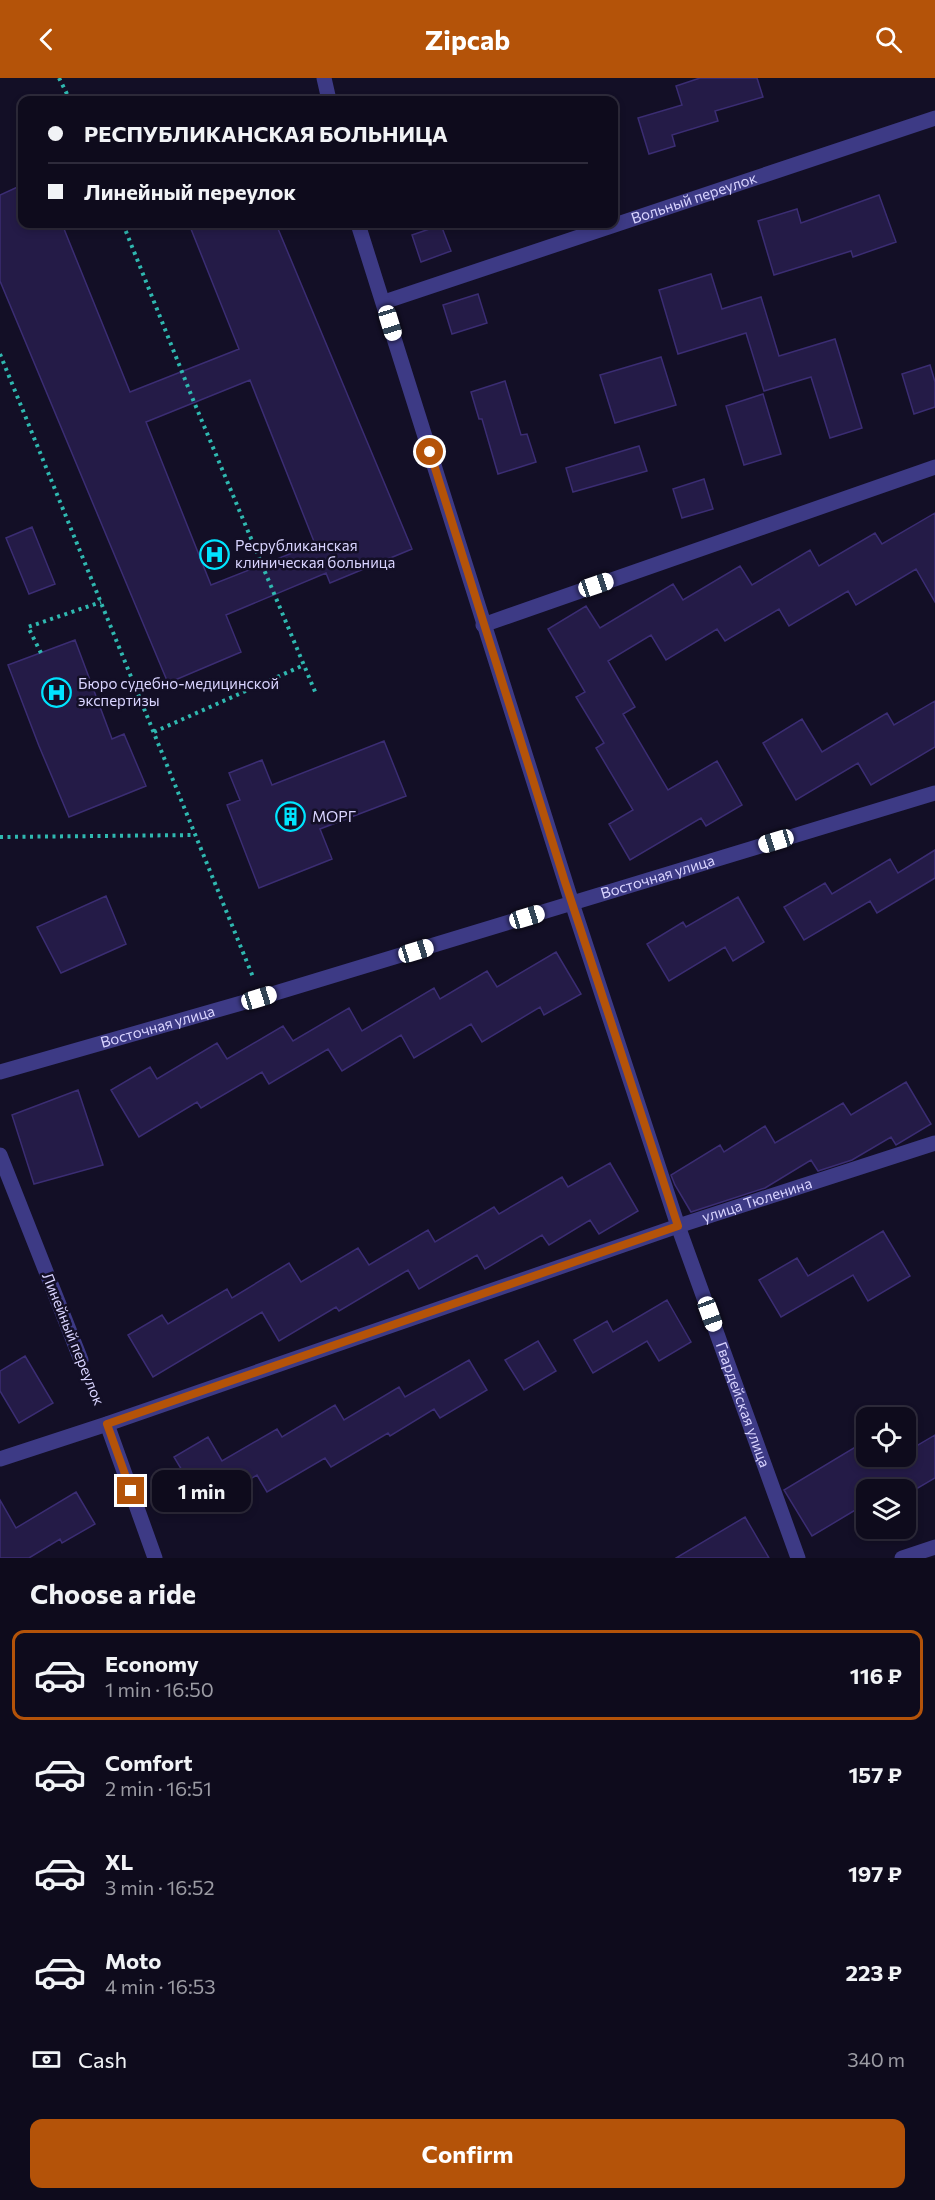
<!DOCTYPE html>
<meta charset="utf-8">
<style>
:root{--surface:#0e0b1c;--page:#171425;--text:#f1f3f6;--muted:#9b9ba3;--line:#2e2b3b;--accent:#b45309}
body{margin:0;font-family:Commissioner,sans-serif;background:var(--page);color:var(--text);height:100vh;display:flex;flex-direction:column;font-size:22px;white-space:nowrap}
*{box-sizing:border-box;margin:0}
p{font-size:20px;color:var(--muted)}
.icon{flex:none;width:33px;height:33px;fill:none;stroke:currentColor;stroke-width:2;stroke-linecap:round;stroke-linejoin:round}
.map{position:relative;height:1480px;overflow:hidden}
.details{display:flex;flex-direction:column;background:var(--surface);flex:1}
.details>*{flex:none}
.guide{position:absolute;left:18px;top:18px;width:600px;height:132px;border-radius:12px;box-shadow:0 3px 9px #0003,0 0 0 2px var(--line);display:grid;align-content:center;height:132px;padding:0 30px;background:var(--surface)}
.buttons{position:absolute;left:856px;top:1329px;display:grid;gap:12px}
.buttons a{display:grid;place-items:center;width:60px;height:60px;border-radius:12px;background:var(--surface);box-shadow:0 3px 9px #0003,0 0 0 2px var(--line);font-size:30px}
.end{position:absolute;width:27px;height:27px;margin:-14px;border:8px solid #b45309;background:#fff;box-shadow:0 0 0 3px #fff}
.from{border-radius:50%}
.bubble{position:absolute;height:42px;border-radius:12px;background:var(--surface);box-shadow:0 3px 9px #0003,0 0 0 2px var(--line);font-size:20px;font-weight:700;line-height:42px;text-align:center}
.car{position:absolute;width:18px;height:36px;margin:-18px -9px;border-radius:8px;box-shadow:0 0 4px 2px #0007;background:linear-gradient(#fff 24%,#345 0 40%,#fff 0 76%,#345 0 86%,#fff 0)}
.guide b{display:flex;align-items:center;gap:21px;height:57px;font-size:22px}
.guide b+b{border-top:2px solid var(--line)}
.guide i{width:15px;height:15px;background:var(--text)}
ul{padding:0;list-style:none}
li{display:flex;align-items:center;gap:18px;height:90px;margin:0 12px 9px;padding:0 18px;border:3px solid transparent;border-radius:12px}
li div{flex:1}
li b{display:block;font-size:22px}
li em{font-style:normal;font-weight:700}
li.current{border-color:var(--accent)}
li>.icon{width:54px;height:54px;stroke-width:1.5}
h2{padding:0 30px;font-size:27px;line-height:72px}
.pay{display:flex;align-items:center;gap:15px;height:66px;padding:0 30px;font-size:22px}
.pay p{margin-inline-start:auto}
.action{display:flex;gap:12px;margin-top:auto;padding:12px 30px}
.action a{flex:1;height:69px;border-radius:12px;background:var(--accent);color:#fff;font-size:24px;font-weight:700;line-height:69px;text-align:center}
header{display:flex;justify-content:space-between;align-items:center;height:78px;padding:0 30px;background:var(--accent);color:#fff;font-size:27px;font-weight:700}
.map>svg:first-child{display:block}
</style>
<header><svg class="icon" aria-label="back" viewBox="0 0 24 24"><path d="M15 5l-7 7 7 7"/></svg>Zipcab<svg class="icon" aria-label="search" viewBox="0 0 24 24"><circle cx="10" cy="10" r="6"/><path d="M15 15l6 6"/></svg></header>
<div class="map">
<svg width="935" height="1480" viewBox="0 0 935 1480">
<rect width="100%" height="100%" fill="#130f26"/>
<path fill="#241b47" stroke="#3b2d73" stroke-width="1.5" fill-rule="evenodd" d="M700,0h57l6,19 -48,14 3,10 -46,14 3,11 -26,8 -11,-36 44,-13 -6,-19z
M22,107v39h40l68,168 109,-43 -50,-125h87l136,325 -82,34 -4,-10 -100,42 15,37 -73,31 -168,-402v-86zM250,302l65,164 -104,41 -65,-163z
M879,117l17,47 -43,15 -2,-6 -77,24 -16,-54 39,-12 4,14z
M441,147l10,26 -30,11 -9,-27z
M711,196l11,35 39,-12 18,59 56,-17 27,89 -32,10 -19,-61 -47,14 -18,-58 -68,21 -19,-64z
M478,216l9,29 -35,11 -9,-29z
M661,279l15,48 -61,18 -15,-48z
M930,287l5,17v25l-21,7 -12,-40z
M505,303l16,54 6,-1 9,28 -38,12 -16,-55h-3l-8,-27z
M763,316l18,60 -37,11 -18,-59z
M639,368l8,25 -74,21 -7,-24z
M704,401l9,30 -31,9 -9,-29z
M935,435v89l-19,-33 -60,36 -8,-14 -59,35 -10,-17 -54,32 -8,-12 -51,31 -15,-25 -43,26 27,46 -12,7 45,76 49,-29 25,44 -36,21 -5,-8 -71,42 -21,-36 24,-14 -37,-62 8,-5 -28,-46 9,-5 -37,-63 38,-23 14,22 73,-44 10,16 57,-34 12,19 58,-35 9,16 56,-33 7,11z
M32,449l23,57 -26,10 -23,-56z
M75,562l37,99 12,-5 22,52 -77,31 -30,-71 -31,-81z
M935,623v46l-64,38 -13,-22 -62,37 -33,-57 39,-24 20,33 65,-39 7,12z
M384,663l22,55 -86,33 12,30 -73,29 -32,-83 13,-5 -11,-27 33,-13 10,25z
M935,772v28l-58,35 -7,-12 -66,39 -20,-33 41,-24 7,11 58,-35 8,14z
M106,818l20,48 -65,29 -24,-46z
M738,819l26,45 -31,19 -8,-14 -56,34 -22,-37 36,-22 3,5z
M556,874l25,42 -37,21 -4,-8 -58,35 -11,-18 -57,34 -13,-23 -59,36 -14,-22 -59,35 -7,-12 -61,36 -4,-6 -58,35 -28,-47 39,-23 7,12 60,-36 10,16 56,-33 10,15 56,-33 13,23 72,-43 6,11 47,-28 10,16z
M906,1004l25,42 -35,21 -5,-8 -39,23 -34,11 -7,-11 -46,28 -74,24 -16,-27 -4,-10 49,-30 4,7 41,-26 10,17 68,-40 8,12z
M78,1012l25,75 -69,19 -22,-69z
M610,1085l28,48 -39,23 -9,-14 -41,25 -7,-10 -57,34 -8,-14 -58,34 -11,-19 -69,41 -3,-4 -57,34 -17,-29 -109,65 -25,-42 34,-20 6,9 59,-35 5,9 57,-35 12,19 57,-34 11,17 59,-35 7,12 59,-35 5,7 63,-37 6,10z
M883,1153l27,45 -42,25 -15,-26 -72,42 -22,-37 38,-22 11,18z
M667,1222l24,42 -32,19 -12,-20 -54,32 -19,-33 33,-19 6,11z
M538,1263l18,30 -32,19 -19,-30z
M25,1278l28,47 -34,20 -19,-32v-20z
M469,1282l18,30 -47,28 -6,-9 -44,27 -2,-3 -57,34 -6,-9 -58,34 -10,-17 -53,32 -30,-50 34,-20 14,24 55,-32 5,8 53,-32 9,15 55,-33 6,10z
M935,1357v43l-29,17v-5h-39v13l-55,33 -28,-46 83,-50v16h39v-9l2,4z
M76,1414l19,32 -33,19 -2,-4 -31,19h-29v-58l16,28z
M745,1439l24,41h-93z"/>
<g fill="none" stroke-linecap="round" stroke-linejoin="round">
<path stroke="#2fb8b0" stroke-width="4" stroke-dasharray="3 4.5" stroke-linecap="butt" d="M59,0l11,22
M123,146l71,178 122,292
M0,276l253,623
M41,575l-13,-26 73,-25
M154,654l150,-67
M0,759l196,-2
M90,1302l9,24"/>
<g stroke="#3d3a85" stroke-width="15">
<path id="s1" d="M384,224l551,-184"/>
<path d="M483,547l452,-158"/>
<path id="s2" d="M572,825l106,323 120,332"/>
<path d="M0,1077l81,205"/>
<path d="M107,1346l48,134"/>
<path id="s3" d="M0,1381l107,-35 571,-198 257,-83"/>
<path d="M902,1480l33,-11"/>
</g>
<g stroke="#3d3a85" stroke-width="15">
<path d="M324,0l5,22"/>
<path d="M358,146l214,679"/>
<path id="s4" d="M0,994l259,-74 676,-205"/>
</g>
</g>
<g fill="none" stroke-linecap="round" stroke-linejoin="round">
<path stroke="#b45309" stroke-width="8" d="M131,1413l-24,-67 571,-198 -113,-344 -135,-430"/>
</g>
<defs>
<symbol id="hospital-ring" viewBox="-11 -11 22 22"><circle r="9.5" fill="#130f26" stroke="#00e5ff" stroke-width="1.5"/><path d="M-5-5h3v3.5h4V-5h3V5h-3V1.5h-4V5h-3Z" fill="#00e5ff"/></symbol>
<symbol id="building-ring" viewBox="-11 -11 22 22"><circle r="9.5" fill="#130f26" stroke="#00e5ff" stroke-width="1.5"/><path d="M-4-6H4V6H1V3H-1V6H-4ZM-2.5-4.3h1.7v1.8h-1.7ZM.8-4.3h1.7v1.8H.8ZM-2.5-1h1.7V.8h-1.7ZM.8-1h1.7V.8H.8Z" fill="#00e5ff"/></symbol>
</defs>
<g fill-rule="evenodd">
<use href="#hospital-ring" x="198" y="460" width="33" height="33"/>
<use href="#hospital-ring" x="40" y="598" width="33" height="33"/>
<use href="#building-ring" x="274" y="722" width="33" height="33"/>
</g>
<g text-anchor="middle" stroke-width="5" stroke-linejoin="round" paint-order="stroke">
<g font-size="15" fill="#d9d4ff" stroke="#130f26">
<text dy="5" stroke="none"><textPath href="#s1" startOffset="327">Вольный переулок</textPath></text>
<text dy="5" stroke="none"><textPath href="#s4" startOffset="686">Восточная улица</textPath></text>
<text dy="5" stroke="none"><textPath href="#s4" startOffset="164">Восточная улица</textPath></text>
<text dy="5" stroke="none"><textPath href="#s3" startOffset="800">улица Тюленина</textPath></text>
<text transform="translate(73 1261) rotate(68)" y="5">Линейный переулок</text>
<text dy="5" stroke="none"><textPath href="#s2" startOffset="530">Гвардейская улица</textPath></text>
</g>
<g font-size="15" fill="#d9d4ff" stroke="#130f26" text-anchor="start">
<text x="235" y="473">Ресрубликанская<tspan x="235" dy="17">клиническая больница</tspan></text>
<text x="78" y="611">Бюро судебно-медицинской<tspan x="78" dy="17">экспертизы</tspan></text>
<text x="312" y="744">МОРГ</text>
</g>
</g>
</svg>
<div class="buttons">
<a><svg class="icon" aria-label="locate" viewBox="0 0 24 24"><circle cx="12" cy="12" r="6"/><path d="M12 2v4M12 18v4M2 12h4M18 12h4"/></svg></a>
<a><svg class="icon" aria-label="layers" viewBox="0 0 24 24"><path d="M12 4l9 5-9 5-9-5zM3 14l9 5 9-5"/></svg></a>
</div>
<i class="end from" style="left:430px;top:374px"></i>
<i class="end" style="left:131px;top:1413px"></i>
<div class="bubble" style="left:152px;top:1392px;width:99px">1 min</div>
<i class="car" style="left:390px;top:245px;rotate:163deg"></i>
<i class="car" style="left:596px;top:507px;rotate:71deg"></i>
<i class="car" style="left:776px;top:763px;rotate:253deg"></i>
<i class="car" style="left:527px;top:839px;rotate:73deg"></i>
<i class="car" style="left:416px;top:873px;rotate:73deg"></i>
<i class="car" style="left:259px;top:920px;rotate:73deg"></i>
<i class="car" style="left:710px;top:1236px;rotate:160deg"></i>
<div class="guide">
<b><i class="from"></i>РЕСПУБЛИКАНСКАЯ БОЛЬНИЦА</b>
<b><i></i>Линейный переулок</b>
</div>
</div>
<section class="details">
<h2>Choose a ride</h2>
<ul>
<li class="current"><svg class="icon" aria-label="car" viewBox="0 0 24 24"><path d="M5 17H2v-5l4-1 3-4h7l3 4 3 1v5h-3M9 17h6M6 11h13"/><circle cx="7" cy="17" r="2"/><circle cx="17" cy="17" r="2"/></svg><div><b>Economy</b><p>1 min · 16:50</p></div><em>116 ₽</em></li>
<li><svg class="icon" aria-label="car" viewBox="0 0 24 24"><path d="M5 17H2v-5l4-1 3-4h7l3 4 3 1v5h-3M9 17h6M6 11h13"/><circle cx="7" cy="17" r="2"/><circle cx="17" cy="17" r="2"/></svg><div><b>Comfort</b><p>2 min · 16:51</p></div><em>157 ₽</em></li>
<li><svg class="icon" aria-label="car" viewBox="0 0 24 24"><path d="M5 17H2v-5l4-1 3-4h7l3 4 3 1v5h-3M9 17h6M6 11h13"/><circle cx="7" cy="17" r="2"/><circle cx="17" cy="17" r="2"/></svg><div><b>XL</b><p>3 min · 16:52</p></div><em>197 ₽</em></li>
<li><svg class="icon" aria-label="car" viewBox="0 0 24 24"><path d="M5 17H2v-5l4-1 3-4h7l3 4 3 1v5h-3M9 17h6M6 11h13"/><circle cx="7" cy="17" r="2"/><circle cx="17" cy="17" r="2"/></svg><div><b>Moto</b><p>4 min · 16:53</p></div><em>223 ₽</em></li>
</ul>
<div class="pay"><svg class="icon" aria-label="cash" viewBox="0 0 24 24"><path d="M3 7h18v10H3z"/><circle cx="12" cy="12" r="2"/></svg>Cash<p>340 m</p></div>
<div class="action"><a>Confirm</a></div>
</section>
